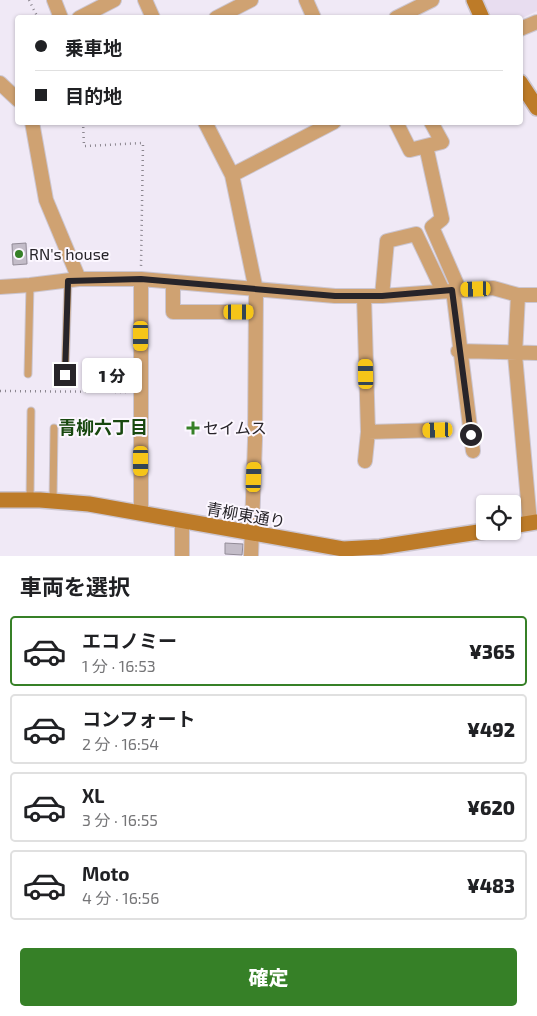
<!DOCTYPE html>
<html lang="ja">
<meta charset="utf-8">
<style>
:root{--surface:#fff;--page:#f6f6f6;--text:#202124;--muted:#757577;--line:#e0e0e0;--accent:#368027}
body{margin:0;font-family:"Exo 2","Noto Sans JP",sans-serif;background:var(--page);color:var(--text);height:100vh;display:flex;flex-direction:column;font-size:19px;white-space:nowrap}
*{box-sizing:border-box;margin:0}
p{font-size:16px;color:var(--muted)}
.icon{flex:none;width:28px;height:28px;fill:none;stroke:currentColor;stroke-width:2;stroke-linecap:round;stroke-linejoin:round}
.map{position:relative;height:556px;overflow:hidden}
.details{display:flex;flex-direction:column;background:var(--surface);flex:1}
.details>*{flex:none}
.top-card{position:absolute;left:15px;top:15px;width:508px;height:110px;border-radius:5px;box-shadow:0 1px 4px #0004;display:grid;align-content:center;height:110px;padding:0 20px;background:var(--surface)}
.fabs{position:absolute;left:476px;top:495px;display:grid;gap:10px}
.fabs a{display:grid;place-items:center;width:45px;height:45px;border-radius:5px;background:var(--surface);box-shadow:0 1px 4px #0004;font-size:25px}
.end{position:absolute;width:22px;height:22px;margin:-11px;border:6px solid #272429;background:#fff;box-shadow:0 0 0 2px #fff}
.from{border-radius:50%}
.bubble{position:absolute;height:35px;border-radius:5px;background:var(--surface);box-shadow:0 1px 4px #0004;font-size:16px;font-weight:800;line-height:35px;text-align:center}
.car{position:absolute;width:15px;height:30px;margin:-15px -8px;border-radius:6px;box-shadow:0 0 4px 1px #0007;background:linear-gradient(#f5c518 24%,#345 0 40%,#f5c518 0 76%,#345 0 86%,#f5c518 0)}
.top-card b{display:flex;align-items:center;gap:18px;height:48px;font-size:19px}
.top-card b+b{border-top:1px solid var(--line)}
.top-card i{width:12px;height:12px;background:var(--text)}
ul{padding:0;list-style:none}
li{display:flex;align-items:center;gap:15px;height:70px;margin:0 10px 8px;padding:0 10px;border:2px solid var(--line);border-radius:5px}
li div{flex:1}
li b{display:block;font-size:19px}
li em{font-style:normal;font-weight:800}
li.on{border-color:var(--accent)}
li>.icon{width:45px;height:45px;stroke-width:1.5}
h2{padding:0 20px;font-size:22px;line-height:60px}
.button{display:flex;gap:10px;margin-top:auto;padding:10px 20px}
.button a{flex:1;height:58px;border-radius:5px;background:var(--accent);color:#fff;font-size:20px;font-weight:800;line-height:58px;text-align:center}
.map>svg:first-child{display:block}
</style>
<div class="map">
<svg width="537" height="556" viewBox="0 0 537 556">
<rect width="100%" height="100%" fill="#f0e9f6"/>
<path fill="#e8ddf0" d="M483,0h54v11l-17,8 -28,-2z"/>
<path fill="#c3bcc8" stroke="#928b97" d="M26,243l1,21 -14,1 -1,-21z
M225,543l18,1 -1,11 -17,-1z"/>
<g fill="none" stroke-linecap="round" stroke-linejoin="round">
<defs>
<path id="lane" d="M28,374l2,-89
M65,375l3,-94
M30,500l1,-89
M53,501l1,-73"/>
<path id="street" d="M54,0l7,18
M145,0l8,18
M306,0l8,18
M79,18l35,-18
M216,18l35,-18
M396,18l36,-18
M520,29l17,-7
M0,83l18,17
M32,122l14,78 33,79
M205,122l27,53 24,115 -1,150 -4,116
M396,122l14,28 32,-8 -11,-20
M426,146l16,73 -10,8 27,62
M232,175l102,-53
M141,279v234
M173,283v29h82
M0,287l30,-2 49,-6h62l194,17h47l111,-8 25,7 -3,60 15,168
M453,290l20,161
M518,295h19
M364,296l4,136 -3,29
M382,296l5,-55 29,-7 27,57
M458,351l79,2
M368,432l70,-2
M182,556v-35"/>
<path id="secondary" d="M474,0l8,18
M520,82l17,26
M0,500h40l49,4 254,45 37,-2 105,-16
M512,526l25,-4"/>
</defs>
<use href="#lane" stroke="#ccc6d1" stroke-width="9"/>
<use href="#street" stroke="#ccc6d1" stroke-width="16"/>
<use href="#secondary" stroke="#ccc6d1" stroke-width="18"/>
<path stroke="#8b868f" stroke-width="2.5" stroke-dasharray="1 4" stroke-linecap="butt" d="M29,0l9,18
M83,122l1,24 59,-3 -2,124
M0,391l128,1"/>
<use href="#lane" stroke="#cfa272" stroke-width="7"/>
<use href="#street" stroke="#cfa272" stroke-width="14"/>
<use href="#secondary" stroke="#bd7b28" stroke-width="15"/>
</g>
<g fill="none" stroke-linecap="round" stroke-linejoin="round">
<path stroke="#272429" stroke-width="6" d="M65,375l3,-94 73,-2 194,17h47l70,-6 19,145"/>
</g>
<g fill="#368027" stroke="#fcf7ff" stroke-width="2">
<circle cx="19" cy="254" r="5"/>
<path d="M190.5 420.5h5v5h5v5h-5v5h-5v-5h-5v-5h5z"/>
</g>
<g text-anchor="middle" stroke-width="4" stroke-linejoin="round" paint-order="stroke">
<g font-size="16" fill="#272429" stroke="#fcf7ff" text-anchor="start">
<text x="29" y="260">RN's house</text>
<text x="203" y="434">セイムス</text>
</g>
<g font-size="16" fill="#272429" stroke="#fcf7ff">
<text transform="translate(246 515) rotate(10)" y="6">青柳東通り</text>
</g>
<g font-size="18" font-weight="bold" fill="#18480f" stroke="#fcf7ff">
<text x="103" y="434">青柳六丁目</text>
</g>
</g>
</svg>
<div class="fabs">
<a><svg class="icon" aria-label="locate" viewBox="0 0 24 24"><circle cx="12" cy="12" r="6"/><path d="M12 2v4M12 18v4M2 12h4M18 12h4"/></svg></a>
</div>
<i class="end from" style="left:471px;top:435px"></i>
<i class="end" style="left:65px;top:375px"></i>
<div class="bubble" style="left:82px;top:358px;width:60px">1 分</div>
<i class="car" style="left:476px;top:289px;rotate:268deg"></i>
<i class="car" style="left:239px;top:312px;rotate:90deg"></i>
<i class="car" style="left:141px;top:336px;rotate:180deg"></i>
<i class="car" style="left:366px;top:374px;rotate:359deg"></i>
<i class="car" style="left:438px;top:430px;rotate:268deg"></i>
<i class="car" style="left:141px;top:461px;rotate:180deg"></i>
<i class="car" style="left:254px;top:477px;rotate:2deg"></i>
<div class="top-card">
<b><i class="from"></i>乗車地</b>
<b><i></i>目的地</b>
</div>
</div>
<section class="details">
<h2>車両を選択</h2>
<ul>
<li class="on"><svg class="icon" aria-label="car" viewBox="0 0 24 24"><path d="M5 17H2v-5l4-1 3-4h7l3 4 3 1v5h-3M9 17h6M6 11h13"/><circle cx="7" cy="17" r="2"/><circle cx="17" cy="17" r="2"/></svg><div><b>エコノミー</b><p>1 分 · 16:53</p></div><em>¥365</em></li>
<li><svg class="icon" aria-label="car" viewBox="0 0 24 24"><path d="M5 17H2v-5l4-1 3-4h7l3 4 3 1v5h-3M9 17h6M6 11h13"/><circle cx="7" cy="17" r="2"/><circle cx="17" cy="17" r="2"/></svg><div><b>コンフォート</b><p>2 分 · 16:54</p></div><em>¥492</em></li>
<li><svg class="icon" aria-label="car" viewBox="0 0 24 24"><path d="M5 17H2v-5l4-1 3-4h7l3 4 3 1v5h-3M9 17h6M6 11h13"/><circle cx="7" cy="17" r="2"/><circle cx="17" cy="17" r="2"/></svg><div><b>XL</b><p>3 分 · 16:55</p></div><em>¥620</em></li>
<li><svg class="icon" aria-label="car" viewBox="0 0 24 24"><path d="M5 17H2v-5l4-1 3-4h7l3 4 3 1v5h-3M9 17h6M6 11h13"/><circle cx="7" cy="17" r="2"/><circle cx="17" cy="17" r="2"/></svg><div><b>Moto</b><p>4 分 · 16:56</p></div><em>¥483</em></li>
</ul>
<div class="button"><a>確定</a></div>
</section>
